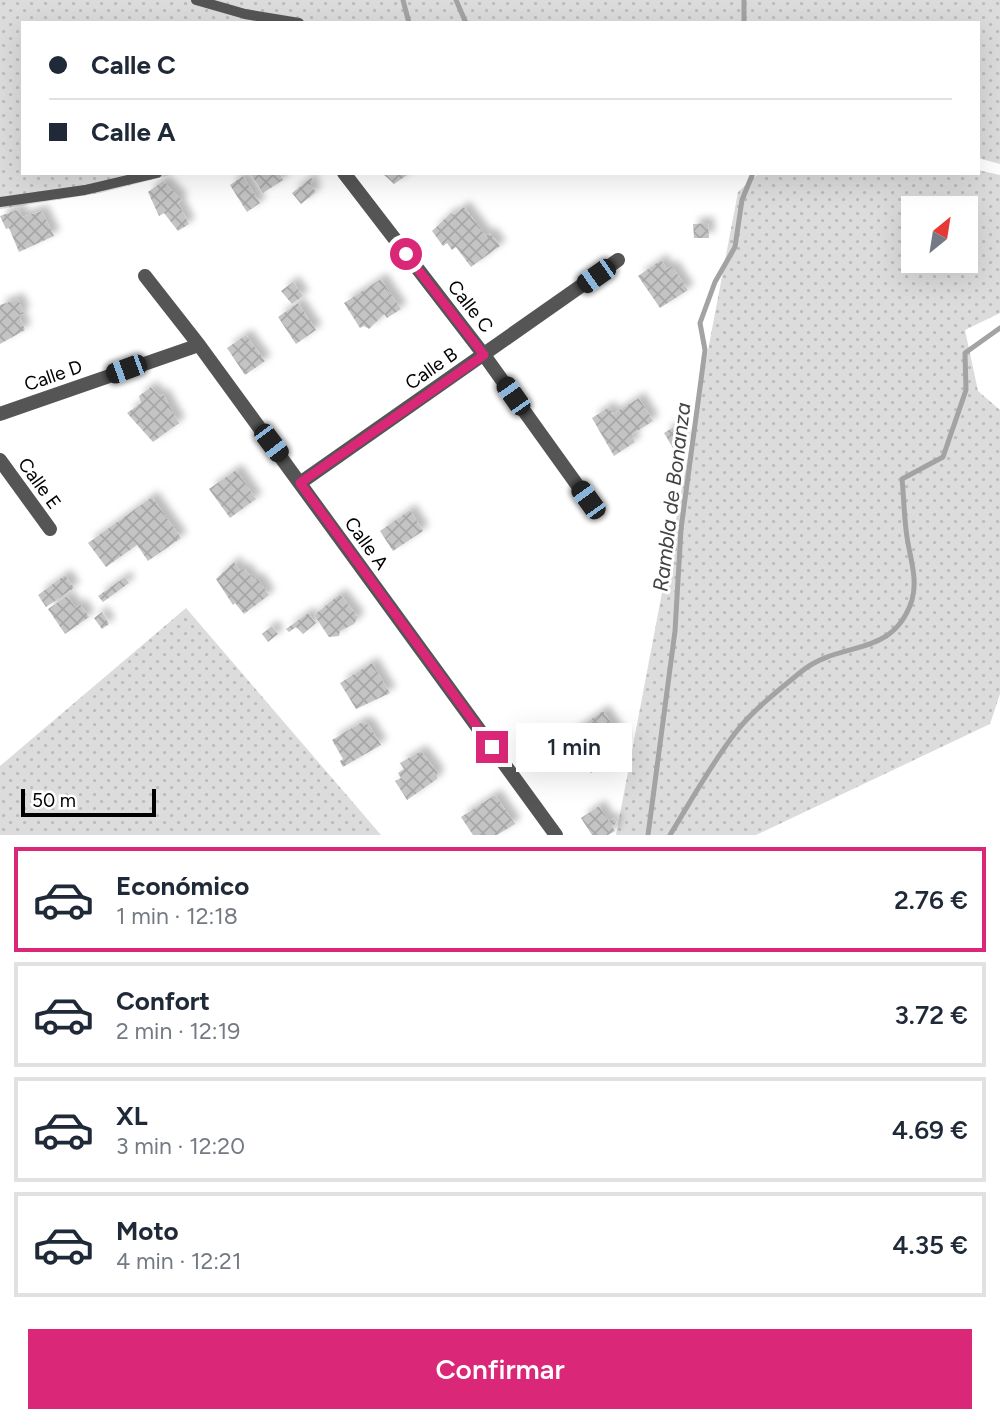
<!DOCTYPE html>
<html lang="es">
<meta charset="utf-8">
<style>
:root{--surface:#fff;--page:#f2f2f3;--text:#1f2937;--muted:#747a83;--line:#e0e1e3;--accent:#db2777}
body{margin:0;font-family:Figtree,sans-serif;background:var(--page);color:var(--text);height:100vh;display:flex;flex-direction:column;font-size:26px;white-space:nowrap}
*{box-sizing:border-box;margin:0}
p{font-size:23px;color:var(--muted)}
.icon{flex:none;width:38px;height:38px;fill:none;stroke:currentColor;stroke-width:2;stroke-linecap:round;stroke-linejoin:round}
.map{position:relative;height:835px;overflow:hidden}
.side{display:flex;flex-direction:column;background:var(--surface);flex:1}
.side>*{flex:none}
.hud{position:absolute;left:21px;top:21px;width:959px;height:154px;border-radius:0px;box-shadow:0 7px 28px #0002;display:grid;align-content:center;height:154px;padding:0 28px;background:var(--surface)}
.needle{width:46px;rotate:30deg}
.tools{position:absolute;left:901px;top:196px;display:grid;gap:14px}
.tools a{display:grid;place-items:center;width:77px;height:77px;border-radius:0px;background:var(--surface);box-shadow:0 7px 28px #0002;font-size:35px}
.scale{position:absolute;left:21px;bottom:18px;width:135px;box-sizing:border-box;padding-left:7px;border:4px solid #000;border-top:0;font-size:19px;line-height:24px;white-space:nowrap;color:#000;-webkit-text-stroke:5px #fff;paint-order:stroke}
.end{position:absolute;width:32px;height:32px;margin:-16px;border:9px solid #db2777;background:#fff;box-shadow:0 0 0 4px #fff}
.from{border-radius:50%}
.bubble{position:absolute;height:49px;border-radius:0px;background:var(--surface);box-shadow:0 7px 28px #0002;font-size:23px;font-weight:600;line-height:49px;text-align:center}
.car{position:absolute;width:21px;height:42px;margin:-21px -10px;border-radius:9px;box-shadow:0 0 5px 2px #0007;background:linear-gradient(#222 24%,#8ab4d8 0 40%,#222 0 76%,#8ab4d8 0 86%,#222 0)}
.hud b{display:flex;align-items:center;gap:24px;height:66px;font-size:26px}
.hud b+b{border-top:2px solid var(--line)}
.hud i{width:18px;height:18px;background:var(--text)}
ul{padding:12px 0 0;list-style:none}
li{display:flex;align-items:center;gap:21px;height:105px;margin:0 14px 10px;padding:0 14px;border:4px solid var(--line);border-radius:0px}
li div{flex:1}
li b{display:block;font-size:26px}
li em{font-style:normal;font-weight:600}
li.selected{border-color:var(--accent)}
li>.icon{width:63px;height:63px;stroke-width:1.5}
.button{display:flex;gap:14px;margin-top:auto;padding:14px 28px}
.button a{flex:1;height:80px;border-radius:0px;background:var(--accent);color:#fff;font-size:28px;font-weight:600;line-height:80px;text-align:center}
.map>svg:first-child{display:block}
</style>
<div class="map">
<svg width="1000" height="835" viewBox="0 0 1000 835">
<defs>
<pattern id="grass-dots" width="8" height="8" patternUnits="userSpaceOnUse" patternTransform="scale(1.75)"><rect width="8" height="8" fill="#dcdcdc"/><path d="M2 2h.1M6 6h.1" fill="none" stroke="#bbb" stroke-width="1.8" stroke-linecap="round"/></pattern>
<pattern id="building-cross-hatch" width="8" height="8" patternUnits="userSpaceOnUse" patternTransform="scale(1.75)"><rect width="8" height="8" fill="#c4c4c4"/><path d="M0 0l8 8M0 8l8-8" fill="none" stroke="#a7a7a7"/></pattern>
<filter id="shadow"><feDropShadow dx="6" dy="-6" stdDeviation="3.5" flood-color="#0004"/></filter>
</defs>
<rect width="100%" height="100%" fill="#fff"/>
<path fill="url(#grass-dots)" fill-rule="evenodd" d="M0,0h1000v164l-22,-6v-135h-955v150h155l-78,20 -100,16z
M978,170l22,5v138l-35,17 13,61 22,19v284l-10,30 -234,111h-140l122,-643 21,-19h219zM966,208v53h-52v-53z
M186,608l195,227h-381v-69z"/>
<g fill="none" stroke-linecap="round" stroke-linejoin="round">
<path stroke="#a3a3a3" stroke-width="5" d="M403,0l6,23
M456,0l10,23
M744,0v23
M648,835l27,-204 6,-102 24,-179 -5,-27 15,-41 20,-35 7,-47 11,-27
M670,835c21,-34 41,-71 66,-103 17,-22 44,-43 66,-61 38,-31 91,-12 110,-71 6,-21 -2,-42 -5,-63 -3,-19 -3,-39 -5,-58l41,-22 23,-67 -1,-37 35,-25"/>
</g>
<path fill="url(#building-cross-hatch)" filter="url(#shadow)" d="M250,173h29l4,7 -20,13z
M382,173h28l-16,11z
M243,176l17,27 -13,9 -17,-27z
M311,178l3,3 -4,4 6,7 -15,12 -9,-11z
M163,181l19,19 -4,3 11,21 -11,7 -14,-18 -5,3 -11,-24z
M464,207l22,29 4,-3 10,13 -29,21 -15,-20 -4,3 -5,-7 -4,3 -11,-15 19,-18 2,2z
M19,209l3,8 20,-6 12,25 -35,16 -10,-24 -3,1 -6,-13z
M708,223l1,15h-15l-1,-14z
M661,260l6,9 5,-3 16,24 -28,18 -22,-32z
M381,279l20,30 -14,9 -3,-4 -15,15 -5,-3 -4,2 -16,-25z
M293,282l10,14 -11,8 -11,-13z
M18,299l6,15 -5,1 6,15 -25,14v-39z
M298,303l18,27 -20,14 -18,-27z
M246,335l19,26 -20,14 -18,-27z
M151,387l8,9 4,-2 16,29 -26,19 -26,-29 14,-10 -2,-7z
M639,398l14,23 -22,14 4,7 -21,14 -22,-38 17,-11 4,7z
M675,426l9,15 -11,7 -9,-15z
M236,470l20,29 -26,19 -21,-29z
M152,497l29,41 -33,23 -11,-16 -31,22 -18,-24z
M410,510l13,21 -30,20 -13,-20z
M234,562l6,9 4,-3 10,13 3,-3 12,17 -25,19 -9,-11 -2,2 -17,-26z
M65,575l9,13 -28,19 -8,-12z
M125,577l4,6 -26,19 -5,-6z
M340,594l18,23 -4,7 -14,7 -1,5 -10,1 -15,-22z
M67,596l9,12 4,-4 9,13 -24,17 -17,-25z
M102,612l7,12 -7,5 -8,-11z
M308,613l8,10 -13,11 -7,-7 -7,5 -3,-3z
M272,626l6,8 -10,8 -6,-8z
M372,663l18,30 -34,16 -16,-26z
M603,711l22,32 -16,11 3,5 -21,14 -13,-18 1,-9 -9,-12z
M362,722l7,3 12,20 -38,22 -3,-6 3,-2 -11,-19z
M421,751l16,21v7l-30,21 -12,-19 6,-3 -3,-5 6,-4 -4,-6z
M495,795l20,29 -18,11h-24l-12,-18z
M599,806l10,15 5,-3 3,5 -5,3 3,5 -7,4h-16l-11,-17z"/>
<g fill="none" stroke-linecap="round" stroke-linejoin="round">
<path stroke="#555" stroke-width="10" d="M196,0l49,14 54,9
M0,202l85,-12 72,-17"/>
<path stroke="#555" stroke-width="14" d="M344,173l140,182 104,145
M145,276l54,69 357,490
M0,414l199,-69
M0,460l50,69
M300,483l318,-223"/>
</g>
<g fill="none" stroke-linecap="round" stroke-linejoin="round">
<path stroke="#db2777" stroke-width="9" d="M406,254l78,101 -184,128 192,264"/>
</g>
<g text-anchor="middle" stroke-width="6" stroke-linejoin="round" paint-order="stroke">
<g font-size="19" fill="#000" stroke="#fff">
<text transform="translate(471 306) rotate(52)" y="7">Calle C</text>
<text transform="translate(431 368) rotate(-35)" y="7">Calle B</text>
<text transform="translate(53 375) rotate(-19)" y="7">Calle D</text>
<text transform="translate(40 483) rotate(54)" y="7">Calle E</text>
<text transform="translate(367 543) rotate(54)" y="7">Calle A</text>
</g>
<g font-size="21" font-style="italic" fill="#444" stroke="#fff">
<text transform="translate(672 497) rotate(-83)" y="7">Rambla de Bonanza</text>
</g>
</g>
</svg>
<div class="tools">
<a><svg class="needle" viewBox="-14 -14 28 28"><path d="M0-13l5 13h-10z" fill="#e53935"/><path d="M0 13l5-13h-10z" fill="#747a83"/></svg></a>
</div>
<div class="scale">50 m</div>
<i class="end from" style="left:406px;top:254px"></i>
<i class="end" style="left:492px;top:747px"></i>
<div class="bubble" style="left:516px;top:723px;width:116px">1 min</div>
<i class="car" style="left:596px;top:276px;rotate:235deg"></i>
<i class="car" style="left:126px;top:369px;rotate:250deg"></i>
<i class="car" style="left:513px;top:396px;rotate:325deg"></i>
<i class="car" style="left:271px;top:443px;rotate:143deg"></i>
<i class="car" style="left:588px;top:500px;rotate:324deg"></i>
<div class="hud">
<b><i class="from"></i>Calle C</b>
<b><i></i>Calle A</b>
</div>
</div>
<section class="side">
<ul>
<li class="selected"><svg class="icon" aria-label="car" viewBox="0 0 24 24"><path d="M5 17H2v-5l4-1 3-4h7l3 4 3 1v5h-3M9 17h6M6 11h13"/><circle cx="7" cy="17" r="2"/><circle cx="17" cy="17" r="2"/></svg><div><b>Económico</b><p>1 min · 12:18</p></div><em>2.76 €</em></li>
<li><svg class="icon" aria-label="car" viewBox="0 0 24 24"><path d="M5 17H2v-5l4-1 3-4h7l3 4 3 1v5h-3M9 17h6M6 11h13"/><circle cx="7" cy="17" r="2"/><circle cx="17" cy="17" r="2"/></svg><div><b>Confort</b><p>2 min · 12:19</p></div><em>3.72 €</em></li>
<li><svg class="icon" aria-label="car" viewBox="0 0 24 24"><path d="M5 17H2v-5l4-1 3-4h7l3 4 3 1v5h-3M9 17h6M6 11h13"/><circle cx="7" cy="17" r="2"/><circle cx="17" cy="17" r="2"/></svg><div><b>XL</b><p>3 min · 12:20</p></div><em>4.69 €</em></li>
<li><svg class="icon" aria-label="car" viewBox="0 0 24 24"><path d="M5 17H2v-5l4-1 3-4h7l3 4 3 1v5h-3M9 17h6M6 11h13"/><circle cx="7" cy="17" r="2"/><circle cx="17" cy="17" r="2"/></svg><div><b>Moto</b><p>4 min · 12:21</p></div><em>4.35 €</em></li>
</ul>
<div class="button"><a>Confirmar</a></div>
</section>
